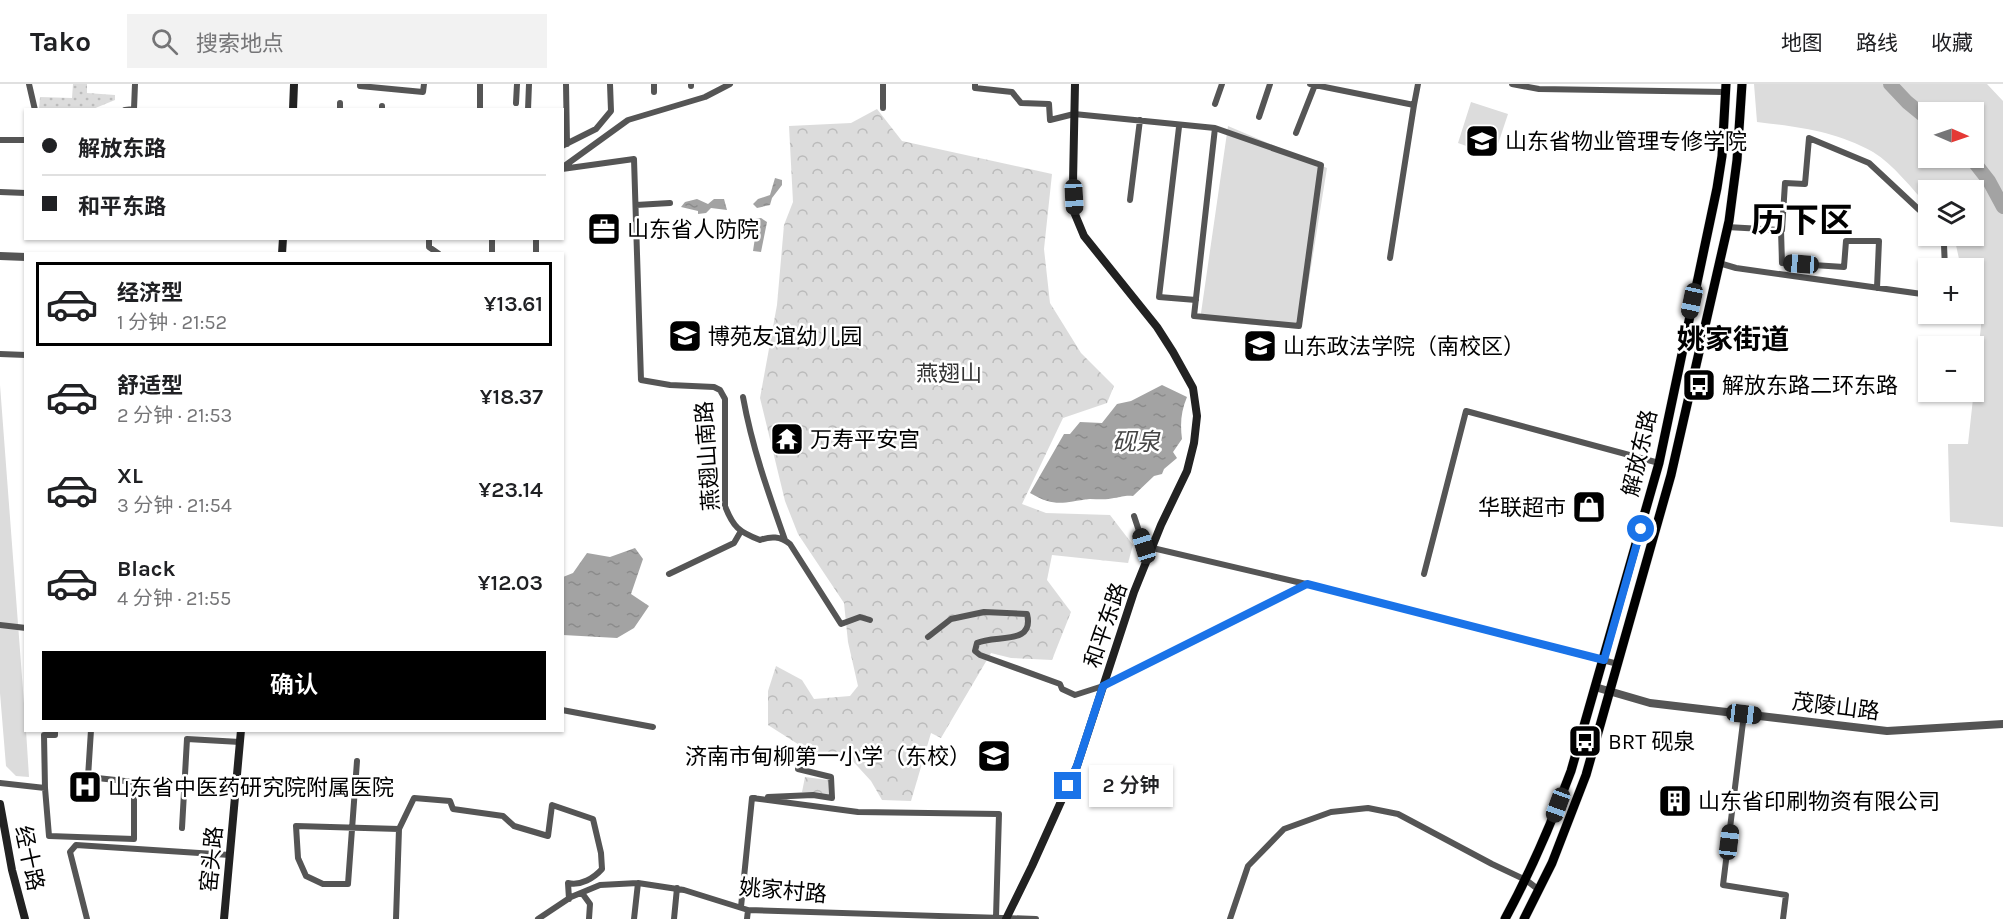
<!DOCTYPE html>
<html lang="zh">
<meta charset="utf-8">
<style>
:root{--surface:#fff;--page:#f2f2f2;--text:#202124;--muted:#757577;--line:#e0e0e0;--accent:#000}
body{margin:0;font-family:Karla,"Noto Sans SC",sans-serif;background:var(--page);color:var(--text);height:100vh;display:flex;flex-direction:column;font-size:22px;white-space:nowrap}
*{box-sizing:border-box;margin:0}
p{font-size:20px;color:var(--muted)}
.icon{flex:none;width:33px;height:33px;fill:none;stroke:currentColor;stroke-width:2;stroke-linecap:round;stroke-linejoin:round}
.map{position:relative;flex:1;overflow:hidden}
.drawer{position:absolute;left:24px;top:168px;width:540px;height:480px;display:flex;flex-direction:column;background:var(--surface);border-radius:0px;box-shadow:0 2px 4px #0004}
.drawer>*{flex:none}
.top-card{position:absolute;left:24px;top:24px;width:540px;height:132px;border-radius:0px;box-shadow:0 2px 4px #0004;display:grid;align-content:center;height:132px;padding:0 18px;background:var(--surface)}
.needle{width:39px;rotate:92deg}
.controls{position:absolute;left:1918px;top:18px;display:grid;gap:12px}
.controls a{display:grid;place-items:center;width:66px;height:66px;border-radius:0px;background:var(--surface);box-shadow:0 2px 4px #0004;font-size:30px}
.end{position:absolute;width:27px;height:27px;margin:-14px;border:8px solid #1a73e8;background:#fff;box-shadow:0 0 0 3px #fff}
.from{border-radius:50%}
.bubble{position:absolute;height:42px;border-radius:0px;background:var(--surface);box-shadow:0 2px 4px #0004;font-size:20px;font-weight:600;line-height:42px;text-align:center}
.car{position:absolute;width:18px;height:36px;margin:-18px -9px;border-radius:8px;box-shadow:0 0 4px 2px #0007;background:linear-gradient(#222 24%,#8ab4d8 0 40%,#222 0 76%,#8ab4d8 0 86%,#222 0)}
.top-card b{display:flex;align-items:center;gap:21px;height:57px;font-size:22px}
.top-card b+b{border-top:2px solid var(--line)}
.top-card i{width:15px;height:15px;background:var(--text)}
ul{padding:10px 0 0;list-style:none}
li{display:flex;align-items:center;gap:18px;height:84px;margin:0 12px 9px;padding:0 6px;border:3px solid transparent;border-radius:0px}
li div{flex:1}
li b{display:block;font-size:22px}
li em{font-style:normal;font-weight:600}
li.on{border-color:var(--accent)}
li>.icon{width:54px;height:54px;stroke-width:1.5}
.primary-button{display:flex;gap:12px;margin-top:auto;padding:12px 18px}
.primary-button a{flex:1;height:69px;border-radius:0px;background:var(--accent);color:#fff;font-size:24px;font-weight:600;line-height:69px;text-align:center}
header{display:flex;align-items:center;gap:36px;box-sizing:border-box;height:84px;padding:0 30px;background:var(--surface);border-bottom:2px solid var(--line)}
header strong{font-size:28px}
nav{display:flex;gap:33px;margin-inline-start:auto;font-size:21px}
.search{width:420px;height:54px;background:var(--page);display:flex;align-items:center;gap:15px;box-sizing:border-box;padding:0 21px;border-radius:0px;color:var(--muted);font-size:22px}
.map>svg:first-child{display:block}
</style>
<header>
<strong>Tako</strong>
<div class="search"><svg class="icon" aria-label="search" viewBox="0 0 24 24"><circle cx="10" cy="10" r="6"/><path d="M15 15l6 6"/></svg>搜索地点</div>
<nav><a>地图</a><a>路线</a><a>收藏</a></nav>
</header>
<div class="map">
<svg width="2003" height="835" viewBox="0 0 2003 835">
<defs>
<pattern id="forest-crowns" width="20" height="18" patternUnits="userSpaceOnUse" patternTransform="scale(1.5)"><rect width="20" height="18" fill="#dcdcdc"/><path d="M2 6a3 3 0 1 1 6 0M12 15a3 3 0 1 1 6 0" fill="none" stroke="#bbb"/></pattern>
<pattern id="garden-dots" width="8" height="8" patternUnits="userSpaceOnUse" patternTransform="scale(1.5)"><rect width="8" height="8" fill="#dcdcdc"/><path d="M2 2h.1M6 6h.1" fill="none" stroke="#bbb" stroke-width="1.8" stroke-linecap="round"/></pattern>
<pattern id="water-ripples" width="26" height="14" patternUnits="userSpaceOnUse" patternTransform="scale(1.5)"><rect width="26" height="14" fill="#a3a3a3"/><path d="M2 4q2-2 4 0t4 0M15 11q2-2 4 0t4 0" fill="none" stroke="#8b8b8b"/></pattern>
</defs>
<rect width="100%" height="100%" fill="#fff"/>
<path fill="#dcdcdc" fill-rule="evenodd" d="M1754,0h233l16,17v426l-53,-5 -2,-78h20l16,-145 -10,-3v-28h-13l-7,-32h20v-46h-45v17c-17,-18 -35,-42 -56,-55 -38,-21 -74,-25 -116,-30zM1974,28v46h-45v-46z
M1471,18l37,12 -14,42 -36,-13z
M1228,42l99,42 -26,161 -101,-9z
M0,301l26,345 3,47 -13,-1 -10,-10 -6,-73z"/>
<path fill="url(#forest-crowns)" d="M877,25l25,32 150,33 -8,75 6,54 31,50 33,33 -7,17 -44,15 -41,86 24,9 64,2 23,30 -5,18 -76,-8 -5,25 24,32 -19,48 -41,-2 -20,-5 -50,85 -10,-5 -20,68 -29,-1 -11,-19 -22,-24 -34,-2 -47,-30v-34l8,-25 26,14 12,19 36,-3 8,-10 -10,-44 -4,-39 -46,-69 -13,-33 -25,-103 17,-93 7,-80 9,-23 -4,-76 62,-3z
M805,693l23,3v15l-26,-3z"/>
<path fill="url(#garden-dots)" d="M73,0h14v9l28,2v5l-22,9h-54l1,-12 32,1z"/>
<path fill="url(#water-ripples)" d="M775,94l7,2v5l-10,13 -2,7 -13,3 -4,-4 5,-5 12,-4z
M697,115l11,5 6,-5h10l3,11 -16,-2 -5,5 -8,1v-3l-17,-4 4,-5z
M761,134l6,4 -6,30 -8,-1 3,-20 -3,-6 2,-6z
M1162,301l25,12c-6,14 -7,27 -5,42l-9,13 4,6 -13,11 -2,5 -8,2 -21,20c-8,-1 -11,1 -19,2 -7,2 -16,1 -24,1 -27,3 -34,9 -60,-6l34,-59h6l10,-12 22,1 15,-19 14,-3z
M635,464l8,11 -12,35 18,12 -15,22 -17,10 -54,-3v-58l10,-4 14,-20 23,4z"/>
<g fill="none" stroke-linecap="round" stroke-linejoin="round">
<path stroke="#a3a3a3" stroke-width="14" d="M1890,0l17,18 22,18
M1971,74l18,23 14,26"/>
<defs>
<path id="primary" d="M1505,835c26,-48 47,-97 66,-148l88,-308 58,-275 5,-32 4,-72
M1524,835l28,-56 34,-88 85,-300 58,-254 8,-61 5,-76"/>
</defs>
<use href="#primary" stroke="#dbdbdb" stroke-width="10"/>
<path stroke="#555" stroke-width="6" d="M29,0l6,26
M360,0v2l63,6 1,-8
M566,0l1,60
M654,0v8
M691,0v2
M883,0v24
M975,0v4l37,4 9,11 28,1 1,16 24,-6 141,14 106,37 -22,161 -105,-10 21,-188
M1310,0l104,21 4,-21
M1512,0l27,5 186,3
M516,19l1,-19
M1215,20l7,-20
M125,26l9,-1 1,-25
M340,26v-7
M382,26v-4
M480,26v-26
M528,26l1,-26
M1259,33l11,-33
M1179,43l-20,170 37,3
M1296,49l19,-48
M0,56h26
M562,62l34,-17 15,-18 -1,-27
M563,83l65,-47 77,-23 25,-13
M562,85l72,-10 7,221 29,5 44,2 6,3 5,9v107c8,21 14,26 35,34 11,-4 20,-4 30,4l51,80 19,-7 10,3
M0,108l26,1
M1130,116l10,-80
M636,121l34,-2
M1727,143l55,3 3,-47 20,1 4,-46 60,25 60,56
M1781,146l1,33 62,4 2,-26h33l-2,47
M1940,152l4,9 1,23
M429,154v9l10,7
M492,154v16
M536,170v-16
M1390,174l24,-153
M1719,179l17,5 193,27
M0,270l26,1
M743,313c9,50 25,95 42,143
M1134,432l10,30 162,38
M669,490l65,-31 7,-12
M1424,490l42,-163 193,52
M0,541l26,3
M928,553l23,-18 33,-7 43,2c8,32 -32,20 -50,29l-2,8 5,4 80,29 2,5 13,6 28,-9 204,-102 311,80
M562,626l91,17
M1744,630l-21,171 63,10 -3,24
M55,646v5h-11l1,53 4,48 85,3v-57l-46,-5 3,-47
M357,677l-9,123h-25l-17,-8 -8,-18 -2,-32c35,1 69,2 103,3l-3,90
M0,699l45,5
M768,713l45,-2 19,3 -1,-21 -33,-8
M752,714l106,14 141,2 -3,103
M182,744l5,-89 53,3
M399,745l15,-31 36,3 3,8 50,7 11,10 34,10 4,-31 41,14 8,34 1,16c-8,9 -21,17 -34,14l1,16
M582,809l8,11 -1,15
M741,823l11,-109h3
M87,835l-17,-67 6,-7 154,10
M538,835l33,-22 29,-12 38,-2 46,7 64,20 288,9
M634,835l4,-36
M674,835l3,-31
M747,835l1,-9
M1230,835l18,-53 36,-37 47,-17 37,-4 30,6 94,50 34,16 13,10"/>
<path stroke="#555" stroke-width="8" d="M0,172l26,1
M1595,603l55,16 237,28 116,-7"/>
<path stroke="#222" stroke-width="8" d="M293,26l1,-26
M282,170l1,-16
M0,720l12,66 13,49
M224,835l17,-189
M1006,835l26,-53 45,-100 57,-174 27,-67 26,-54 7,-28 3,-27 -4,-28 -20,-36 -16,-25 -73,-91 -10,-24 -1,-30 2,-98"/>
<use href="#primary" stroke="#000" stroke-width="9"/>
</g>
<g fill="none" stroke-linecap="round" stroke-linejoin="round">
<path stroke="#1a73e8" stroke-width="8" d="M1068,702l9,-20 26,-80 204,-102 297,76 37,-131"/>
</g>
<defs>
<symbol id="school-square" viewBox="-11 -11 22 22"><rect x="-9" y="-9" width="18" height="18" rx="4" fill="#000" stroke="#fff"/><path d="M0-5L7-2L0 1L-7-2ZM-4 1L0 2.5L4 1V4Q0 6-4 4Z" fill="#fff"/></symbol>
<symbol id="office-square" viewBox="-11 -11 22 22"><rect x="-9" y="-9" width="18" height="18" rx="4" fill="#000" stroke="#fff"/><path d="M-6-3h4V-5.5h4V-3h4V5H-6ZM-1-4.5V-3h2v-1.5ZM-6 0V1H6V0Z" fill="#fff"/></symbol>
<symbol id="university-square" viewBox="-11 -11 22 22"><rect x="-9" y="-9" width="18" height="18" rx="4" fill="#000" stroke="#fff"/><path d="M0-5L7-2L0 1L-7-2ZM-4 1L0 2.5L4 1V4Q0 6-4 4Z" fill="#fff"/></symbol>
<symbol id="bus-square" viewBox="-11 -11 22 22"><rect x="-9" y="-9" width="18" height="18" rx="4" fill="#000" stroke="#fff"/><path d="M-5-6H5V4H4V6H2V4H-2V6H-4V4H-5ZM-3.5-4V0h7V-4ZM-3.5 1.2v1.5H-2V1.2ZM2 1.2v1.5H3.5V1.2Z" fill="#fff"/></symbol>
<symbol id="temple-square" viewBox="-11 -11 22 22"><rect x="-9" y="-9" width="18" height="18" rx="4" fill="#000" stroke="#fff"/><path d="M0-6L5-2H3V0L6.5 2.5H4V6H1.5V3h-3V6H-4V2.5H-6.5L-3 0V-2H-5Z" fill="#fff"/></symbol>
<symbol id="shop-square" viewBox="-11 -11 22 22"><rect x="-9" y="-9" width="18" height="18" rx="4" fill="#000" stroke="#fff"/><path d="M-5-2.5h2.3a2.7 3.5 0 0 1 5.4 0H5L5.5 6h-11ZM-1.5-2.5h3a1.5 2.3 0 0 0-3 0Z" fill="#fff"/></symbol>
<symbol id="hospital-square" viewBox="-11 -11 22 22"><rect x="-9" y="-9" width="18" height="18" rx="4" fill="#000" stroke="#fff"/><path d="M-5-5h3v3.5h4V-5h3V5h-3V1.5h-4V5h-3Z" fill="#fff"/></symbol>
<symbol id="building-square" viewBox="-11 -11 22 22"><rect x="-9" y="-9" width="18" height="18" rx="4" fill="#000" stroke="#fff"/><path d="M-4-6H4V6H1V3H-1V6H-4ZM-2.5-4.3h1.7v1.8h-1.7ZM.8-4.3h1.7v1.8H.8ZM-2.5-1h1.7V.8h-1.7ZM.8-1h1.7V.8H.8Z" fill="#fff"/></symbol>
</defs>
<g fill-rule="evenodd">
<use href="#school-square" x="1463" y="38" width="38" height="38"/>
<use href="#office-square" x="585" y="126" width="38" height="38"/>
<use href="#school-square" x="666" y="233" width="38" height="38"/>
<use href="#university-square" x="1241" y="243" width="38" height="38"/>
<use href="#bus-square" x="1680" y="282" width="38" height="38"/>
<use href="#temple-square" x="768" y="336" width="38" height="38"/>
<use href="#shop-square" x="1570" y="404" width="38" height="38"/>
<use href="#bus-square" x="1566" y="638" width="38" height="38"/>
<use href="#school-square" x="975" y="653" width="38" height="38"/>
<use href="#hospital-square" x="66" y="684" width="38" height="38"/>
<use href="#building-square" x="1656" y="698" width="38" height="38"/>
</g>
<g text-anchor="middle" stroke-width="5" stroke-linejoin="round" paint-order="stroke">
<g font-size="22" fill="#000" stroke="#fff" text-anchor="start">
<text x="1505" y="65">山东省物业管理专修学院</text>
<text x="627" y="153">山东省人防院</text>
<text x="708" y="260">博苑友谊幼儿园</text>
<text x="1283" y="270">山东政法学院（南校区）</text>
<text x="1722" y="309">解放东路二环东路</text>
<text x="810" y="363">万寿平安宫</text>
<text x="1566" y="431" text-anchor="end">华联超市</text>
<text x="1608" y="665">BRT 砚泉</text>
<text x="971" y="680" text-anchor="end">济南市甸柳第一小学（东校）</text>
<text x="108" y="711">山东省中医药研究院附属医院</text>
<text x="1698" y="725">山东省印刷物资有限公司</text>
</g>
<g font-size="22" fill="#333" stroke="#fff">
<text x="949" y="297">燕翅山</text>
</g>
<g font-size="22" fill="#000" stroke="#fff">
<text transform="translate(1639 369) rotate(-77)" y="8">解放东路</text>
<text transform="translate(707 372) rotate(-94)" y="8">燕翅山南路</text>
<text transform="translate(1105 541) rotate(-71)" y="8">和平东路</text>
<text transform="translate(1836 622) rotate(7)" y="8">茂陵山路</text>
<text transform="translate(30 774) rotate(78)" y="8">经十路</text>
<text transform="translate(211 775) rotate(-85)" y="8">窑头路</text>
<text transform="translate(783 806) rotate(5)" y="8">姚家村路</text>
</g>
<g font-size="24" font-style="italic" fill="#444" stroke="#fff">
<text x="1136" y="366">砚泉</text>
</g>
<g font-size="28" font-weight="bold" fill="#000" stroke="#fff">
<text x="1733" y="265">姚家街道</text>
</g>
<g font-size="34" font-weight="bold" fill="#000" stroke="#fff">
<text x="1802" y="148">历下区</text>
</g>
</g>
</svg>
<div class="controls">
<a><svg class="needle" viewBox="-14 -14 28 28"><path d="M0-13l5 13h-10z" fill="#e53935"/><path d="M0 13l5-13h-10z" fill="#757577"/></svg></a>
<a><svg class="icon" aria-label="layers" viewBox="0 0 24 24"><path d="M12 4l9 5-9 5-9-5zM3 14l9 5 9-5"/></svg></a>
<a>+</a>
<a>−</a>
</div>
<i class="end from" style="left:1641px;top:445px"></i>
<i class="end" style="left:1068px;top:702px"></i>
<div class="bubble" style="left:1089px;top:681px;width:84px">2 分钟</div>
<i class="car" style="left:1074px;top:113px;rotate:177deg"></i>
<i class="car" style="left:1801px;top:180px;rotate:274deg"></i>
<i class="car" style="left:1692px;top:217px;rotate:192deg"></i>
<i class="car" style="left:1144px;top:462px;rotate:343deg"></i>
<i class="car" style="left:1744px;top:630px;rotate:97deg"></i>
<i class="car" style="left:1558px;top:721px;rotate:200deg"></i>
<i class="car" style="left:1729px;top:758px;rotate:7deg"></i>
<div class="top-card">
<b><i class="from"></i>解放东路</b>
<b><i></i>和平东路</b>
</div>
<section class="drawer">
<ul>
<li class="on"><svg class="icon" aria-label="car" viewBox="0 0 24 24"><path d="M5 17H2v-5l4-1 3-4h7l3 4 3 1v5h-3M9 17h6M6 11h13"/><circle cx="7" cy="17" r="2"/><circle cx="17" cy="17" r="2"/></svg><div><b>经济型</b><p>1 分钟 · 21:52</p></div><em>¥13.61</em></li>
<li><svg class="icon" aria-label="car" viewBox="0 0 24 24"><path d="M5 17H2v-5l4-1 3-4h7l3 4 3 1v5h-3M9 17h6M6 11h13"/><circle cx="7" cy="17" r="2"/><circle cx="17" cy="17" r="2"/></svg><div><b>舒适型</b><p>2 分钟 · 21:53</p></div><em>¥18.37</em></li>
<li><svg class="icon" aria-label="car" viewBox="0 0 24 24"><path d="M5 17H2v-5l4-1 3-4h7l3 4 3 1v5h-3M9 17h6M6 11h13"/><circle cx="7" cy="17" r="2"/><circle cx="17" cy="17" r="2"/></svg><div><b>XL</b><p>3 分钟 · 21:54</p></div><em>¥23.14</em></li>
<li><svg class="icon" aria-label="car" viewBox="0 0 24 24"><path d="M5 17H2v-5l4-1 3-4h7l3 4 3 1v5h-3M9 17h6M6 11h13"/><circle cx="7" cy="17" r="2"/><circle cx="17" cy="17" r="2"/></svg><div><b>Black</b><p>4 分钟 · 21:55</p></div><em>¥12.03</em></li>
</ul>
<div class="primary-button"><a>确认</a></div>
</section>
</div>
